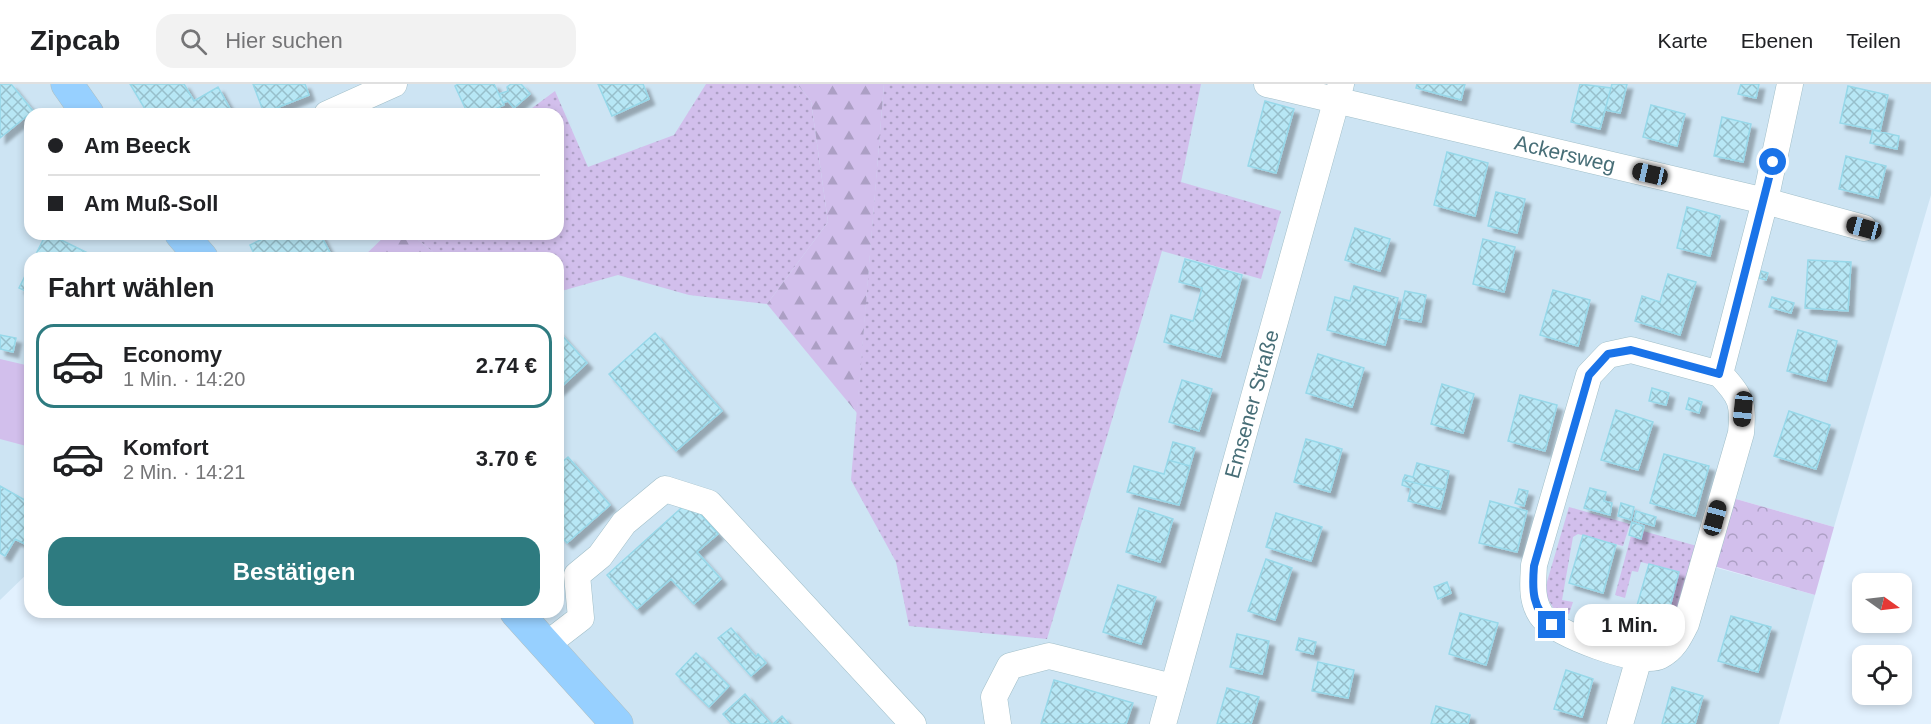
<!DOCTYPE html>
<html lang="de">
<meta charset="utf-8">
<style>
:root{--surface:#fff;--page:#f2f2f2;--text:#202124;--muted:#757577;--line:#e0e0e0;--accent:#2e7b80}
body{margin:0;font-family:Arial,sans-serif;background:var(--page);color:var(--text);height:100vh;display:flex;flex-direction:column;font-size:22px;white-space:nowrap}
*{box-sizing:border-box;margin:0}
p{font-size:20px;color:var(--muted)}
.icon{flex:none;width:33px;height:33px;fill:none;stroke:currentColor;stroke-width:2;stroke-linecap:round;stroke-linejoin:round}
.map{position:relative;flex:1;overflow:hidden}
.sheet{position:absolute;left:24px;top:168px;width:540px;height:366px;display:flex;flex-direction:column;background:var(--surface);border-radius:18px;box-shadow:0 3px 9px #0003}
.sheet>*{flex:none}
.hud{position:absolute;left:24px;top:24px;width:540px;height:132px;border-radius:18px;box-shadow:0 3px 9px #0003;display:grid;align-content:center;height:132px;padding:0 24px;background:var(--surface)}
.needle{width:39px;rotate:104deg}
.controls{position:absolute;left:1852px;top:489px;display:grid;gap:12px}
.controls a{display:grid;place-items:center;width:60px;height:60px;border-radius:12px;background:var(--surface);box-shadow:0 3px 9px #0003;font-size:30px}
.end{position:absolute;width:27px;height:27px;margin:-14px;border:8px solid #1a73e8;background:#fff;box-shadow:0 0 0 3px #fff}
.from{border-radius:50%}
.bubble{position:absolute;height:42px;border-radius:18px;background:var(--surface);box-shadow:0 3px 9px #0003;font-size:20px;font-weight:700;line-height:42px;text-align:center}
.car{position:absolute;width:18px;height:36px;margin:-18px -9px;border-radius:8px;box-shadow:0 0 4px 2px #0007;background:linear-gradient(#222 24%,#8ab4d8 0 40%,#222 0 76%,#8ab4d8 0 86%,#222 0)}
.hud b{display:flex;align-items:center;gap:21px;height:57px;font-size:22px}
.hud b+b{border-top:2px solid var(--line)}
.hud i{width:15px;height:15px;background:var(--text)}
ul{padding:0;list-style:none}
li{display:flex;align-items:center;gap:18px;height:84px;margin:0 12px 9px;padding:0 12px;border:3px solid transparent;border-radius:18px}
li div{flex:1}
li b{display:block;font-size:22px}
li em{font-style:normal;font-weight:700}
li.selected{border-color:var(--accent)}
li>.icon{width:54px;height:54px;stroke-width:1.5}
h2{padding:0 24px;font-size:27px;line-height:72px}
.action{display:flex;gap:12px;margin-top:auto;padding:12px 24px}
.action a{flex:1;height:69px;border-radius:18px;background:var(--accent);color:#fff;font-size:24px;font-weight:700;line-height:69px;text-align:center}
header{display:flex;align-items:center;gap:36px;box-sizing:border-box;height:84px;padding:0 30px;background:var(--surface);border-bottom:2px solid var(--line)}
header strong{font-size:28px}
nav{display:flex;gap:33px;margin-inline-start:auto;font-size:21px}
.search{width:420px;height:54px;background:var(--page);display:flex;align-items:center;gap:15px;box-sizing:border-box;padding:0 21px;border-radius:18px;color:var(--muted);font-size:22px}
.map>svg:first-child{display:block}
</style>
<header>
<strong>Zipcab</strong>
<div class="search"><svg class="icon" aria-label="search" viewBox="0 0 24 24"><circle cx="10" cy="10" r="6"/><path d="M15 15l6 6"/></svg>Hier suchen</div>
<nav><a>Karte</a><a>Ebenen</a><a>Teilen</a></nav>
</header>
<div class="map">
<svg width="1931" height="640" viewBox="0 0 1931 640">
<defs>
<pattern id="grass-dots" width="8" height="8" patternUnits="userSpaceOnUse" patternTransform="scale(1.5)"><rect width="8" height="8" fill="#d2bfec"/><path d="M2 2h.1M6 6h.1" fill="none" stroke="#ac9fc4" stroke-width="1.8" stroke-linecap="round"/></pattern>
<pattern id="forest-firs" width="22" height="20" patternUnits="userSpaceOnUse" patternTransform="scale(1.5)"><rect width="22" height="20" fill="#d2bfec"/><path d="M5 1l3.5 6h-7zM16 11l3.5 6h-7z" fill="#ac9fc4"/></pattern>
<pattern id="park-crowns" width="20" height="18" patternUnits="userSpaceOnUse" patternTransform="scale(1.5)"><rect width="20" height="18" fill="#d2bfec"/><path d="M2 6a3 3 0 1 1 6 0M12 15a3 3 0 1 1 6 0" fill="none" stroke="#ac9fc4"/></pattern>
<pattern id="building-cross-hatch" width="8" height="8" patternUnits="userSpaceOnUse" patternTransform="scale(1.5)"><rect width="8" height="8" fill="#b7e7f5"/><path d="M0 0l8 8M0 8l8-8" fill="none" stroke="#97bfcb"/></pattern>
<filter id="shadow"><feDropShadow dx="5.5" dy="5.5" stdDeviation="1.5" flood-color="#0004"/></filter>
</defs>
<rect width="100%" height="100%" fill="#e2f1fe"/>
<path fill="#cde4f3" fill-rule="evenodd" d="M0,0h1931v111l-97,332 -112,-32 -19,69 112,31 -36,129h-1162l-101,-112h42v-354h-528v313l-30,29zM30,30h528v120h-528z"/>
<path fill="url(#grass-dots)" d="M706,0h91l14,17 17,121 -61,82 -78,-9 -71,-20 -60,17v-34h-118l-29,-24h147v-120h-34l31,-23 33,76 86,-32z
M884,0h317l-20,98 100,29 -20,68 -99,-28 -115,388 -138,-13 -13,-64 -45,-82z
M1569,423l61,17 -7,22 -45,-12 -5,3 -11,63 11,2 -4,12 -14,-3 -11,-19z
M1643,447l54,15 -23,86 -26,15 -27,-7 6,-22 37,10 15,-56 -38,-10 -3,10 -6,-1 -7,27 -10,-3 16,-59 10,3z"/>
<path fill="url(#forest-firs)" d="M797,0h87l-27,329 -90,-109 61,-82 -17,-121z
M387,150h24l29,24h-78z"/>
<path fill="url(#park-crowns)" d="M1722,411l112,32 -19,68 -112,-32z"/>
<path fill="#d2bfec" d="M0,275l30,7v81l-30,-8z"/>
<path fill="url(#building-cross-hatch)" stroke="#97d8e9" stroke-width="1.5" filter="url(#shadow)" d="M0,0h11l22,27 -33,27z
M130,0h54l10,17 24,-14 15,27h-85z
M253,0h52l4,11 -45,18z
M458,0h36l10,21 -20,9h-16l-13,-28z
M511,0h10l9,10 -16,14 -6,-7 -5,2 -4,-9 9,-3 -1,-4z
M598,0h45l6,15 -37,17z
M1417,0h48l-4,16 -45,-12z
M1580,0l31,4 -11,41 -29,-7z
M1612,0h15l-7,29 -15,-3z
M1741,0h18l-3,14 -18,-4z
M1848,2l40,9 -8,36 -40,-8z
M1265,17l29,8 -18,64 -28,-7z
M1651,21l34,9 -8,32 -34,-9z
M1722,33l29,7 -8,38 -29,-6z
M1873,46l26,6 -2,13 -27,-6z
M1447,68l41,11 -13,53 -41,-11z
M1846,72l40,10 -8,32 -39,-9z
M1496,108l29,7 -8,34 -29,-7z
M1687,123l33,9 -10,40 -33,-8z
M1355,144l35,11 -10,32 -35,-11z
M46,150h3l49,24h-64z
M272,150h48l13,24h-77l-6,-13z
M1483,155l32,8 -11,45 -31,-8z
M1185,175l57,16 -22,82 -56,-15 7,-27 22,6 9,-33 -23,-6z
M1808,176l43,2 -3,49 -43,-3z
M30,182v27l-11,-5z
M1761,187l7,2 -2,7 -7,-2z
M1668,190l28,8 -16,53 -45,-14 7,-25 18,6z
M1354,202l44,12 -13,47 -58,-15 8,-33 15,4z
M1553,206l37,10 -12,46 -38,-11z
M1405,207l21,4 -5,27 -22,-4z
M1772,213l22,6 -3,10 -22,-6z
M1798,246l39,11 -11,40 -39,-10z
M558,247l29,32 -29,27z
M655,249l67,78 -46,40 -67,-77z
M0,251l16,3 -3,14 -13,-3z
M1318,270l46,14 -12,39 -46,-14z
M1182,296l30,9 -13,42 -30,-9z
M1442,300l32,10 -11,39 -32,-9z
M1652,304l17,5 -3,12 -17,-4z
M1520,311l37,10 -12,46 -37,-10z
M1689,314l13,4 -3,11 -13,-4z
M1616,326l37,12 -15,48 -37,-10z
M1789,327l41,14 -14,44 -42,-13z
M1306,355l36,10 -12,43 -36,-10z
M1173,358l22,6 -5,18 -22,-6z
M1664,370l45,12 -14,50 -45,-13z
M568,373l42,48 -43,38 -9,-10v-67z
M1168,376l22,6 -11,39 -52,-13 7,-26 30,8z
M1417,379l32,8 -4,19 -42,-10 2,-5 8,2z
M1403,396l42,10 -5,19 -32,-8 3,-13 -9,-3z
M0,402l30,17v32l-5,9 -10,-5 -10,17 -5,-3z
M1590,404l16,4 -2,9 8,2 -2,12 -26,-7z
M1519,405l9,2 -4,15 -9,-3z
M689,417l29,33 -21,18 24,27 -27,25 -23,-25 -34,30 -30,-34z
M1490,417l37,10 -10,41 -38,-9z
M1621,419l13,4 -3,13 -13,-4z
M1139,424l34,11 -13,43 -34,-10z
M1636,427l20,6 -2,9 -20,-6z
M1276,429l46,14 -11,34 -45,-14z
M1632,438l12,4 -3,13 -12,-4z
M1583,451l33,10 -13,48 -34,-10z
M1266,475l26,9 -17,52 -27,-9z
M1649,480l30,8 -12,46 -31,-9z
M1447,498l4,11 -13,6 -4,-12z
M1118,501l38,12 -15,47 -38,-12z
M1460,529l38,10 -12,42 -37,-11z
M1731,532l40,11 -13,45 -40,-11z
M731,544l25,29 2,-3 8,9 -15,13 -33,-38z
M1237,550l32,7 -7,33 -32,-7z
M1299,554l17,4 -3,12 -17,-4z
M696,569l33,33 -20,21 -33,-33z
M1318,578l36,8 -6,28 -36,-7z
M1566,586l27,9 -11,38 -28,-8z
M1054,596l79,23 -7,21h-85z
M1672,603l31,9 -8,28h-33z
M1227,604l32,9 -8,27h-34z
M745,610l26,30h-39l-9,-10z
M1436,622l34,9 -2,9h-37z
M782,632l7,8h-16z"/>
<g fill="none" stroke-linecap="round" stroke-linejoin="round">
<defs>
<g id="minor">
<path id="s1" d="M1267,0l498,117 99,27"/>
<path d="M327,30l67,-30"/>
<path d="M1720,290l-89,-24 -23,5 -19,20 -55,190c-1,18 -3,35 7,50 12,19 100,51 119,41 14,-7 20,-20 26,-32l55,-191c3,-30 0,-37 -21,-59l45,-173 25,-117"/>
<path d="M546,561l35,-27 -4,-43 23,-19 24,-33 41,-34 44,14 204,221"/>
<path d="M998,640l-4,-27 16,-31 39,-10 124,31"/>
<path id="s2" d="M1163,640l178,-640"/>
<path d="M1620,640l19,-66"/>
</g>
<path id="major" d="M67,0l21,30
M181,150l21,24
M516,528l101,112"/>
</defs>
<use href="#minor" stroke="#a0bec8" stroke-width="27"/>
<use href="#major" stroke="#aebfc3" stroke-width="33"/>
<use href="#minor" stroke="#fff" stroke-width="26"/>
<use href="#major" stroke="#97d0ff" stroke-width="32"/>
</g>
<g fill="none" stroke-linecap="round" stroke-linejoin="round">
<path stroke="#1a73e8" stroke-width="8" d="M1552,541c-20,-16 -20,-35 -18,-59l55,-191 19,-21 23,-4 88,24 54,-212"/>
</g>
<g text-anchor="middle" stroke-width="5" stroke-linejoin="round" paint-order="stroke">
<g font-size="21" fill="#476e77" stroke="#e9f6ff">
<text dy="7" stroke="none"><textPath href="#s1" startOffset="306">Ackersweg</textPath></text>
<text dy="7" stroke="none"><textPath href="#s2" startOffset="332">Emsener Straße</textPath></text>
</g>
</g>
</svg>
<div class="controls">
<a><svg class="needle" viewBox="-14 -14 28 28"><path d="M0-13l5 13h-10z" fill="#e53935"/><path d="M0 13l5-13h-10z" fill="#757577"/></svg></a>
<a><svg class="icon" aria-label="locate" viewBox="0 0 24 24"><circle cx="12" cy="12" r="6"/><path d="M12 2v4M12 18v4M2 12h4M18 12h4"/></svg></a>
</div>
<i class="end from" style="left:1773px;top:78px"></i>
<i class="end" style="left:1552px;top:541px"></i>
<div class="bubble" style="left:1574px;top:520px;width:111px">1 Min.</div>
<i class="car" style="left:1650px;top:90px;rotate:283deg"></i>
<i class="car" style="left:1864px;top:144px;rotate:285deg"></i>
<i class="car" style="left:1743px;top:325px;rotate:186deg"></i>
<i class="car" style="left:1715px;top:434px;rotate:15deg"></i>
<div class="hud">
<b><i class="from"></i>Am Beeck</b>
<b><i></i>Am Muß-Soll</b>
</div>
<section class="sheet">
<h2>Fahrt wählen</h2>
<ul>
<li class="selected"><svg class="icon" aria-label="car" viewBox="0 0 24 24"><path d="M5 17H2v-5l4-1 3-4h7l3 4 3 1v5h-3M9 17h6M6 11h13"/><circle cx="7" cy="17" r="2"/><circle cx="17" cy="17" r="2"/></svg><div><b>Economy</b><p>1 Min. · 14:20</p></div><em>2.74 €</em></li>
<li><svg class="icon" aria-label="car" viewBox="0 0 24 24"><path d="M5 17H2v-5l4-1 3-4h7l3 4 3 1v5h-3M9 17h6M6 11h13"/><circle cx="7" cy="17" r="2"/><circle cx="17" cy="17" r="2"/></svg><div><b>Komfort</b><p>2 Min. · 14:21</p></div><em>3.70 €</em></li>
</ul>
<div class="action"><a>Bestätigen</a></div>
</section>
</div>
